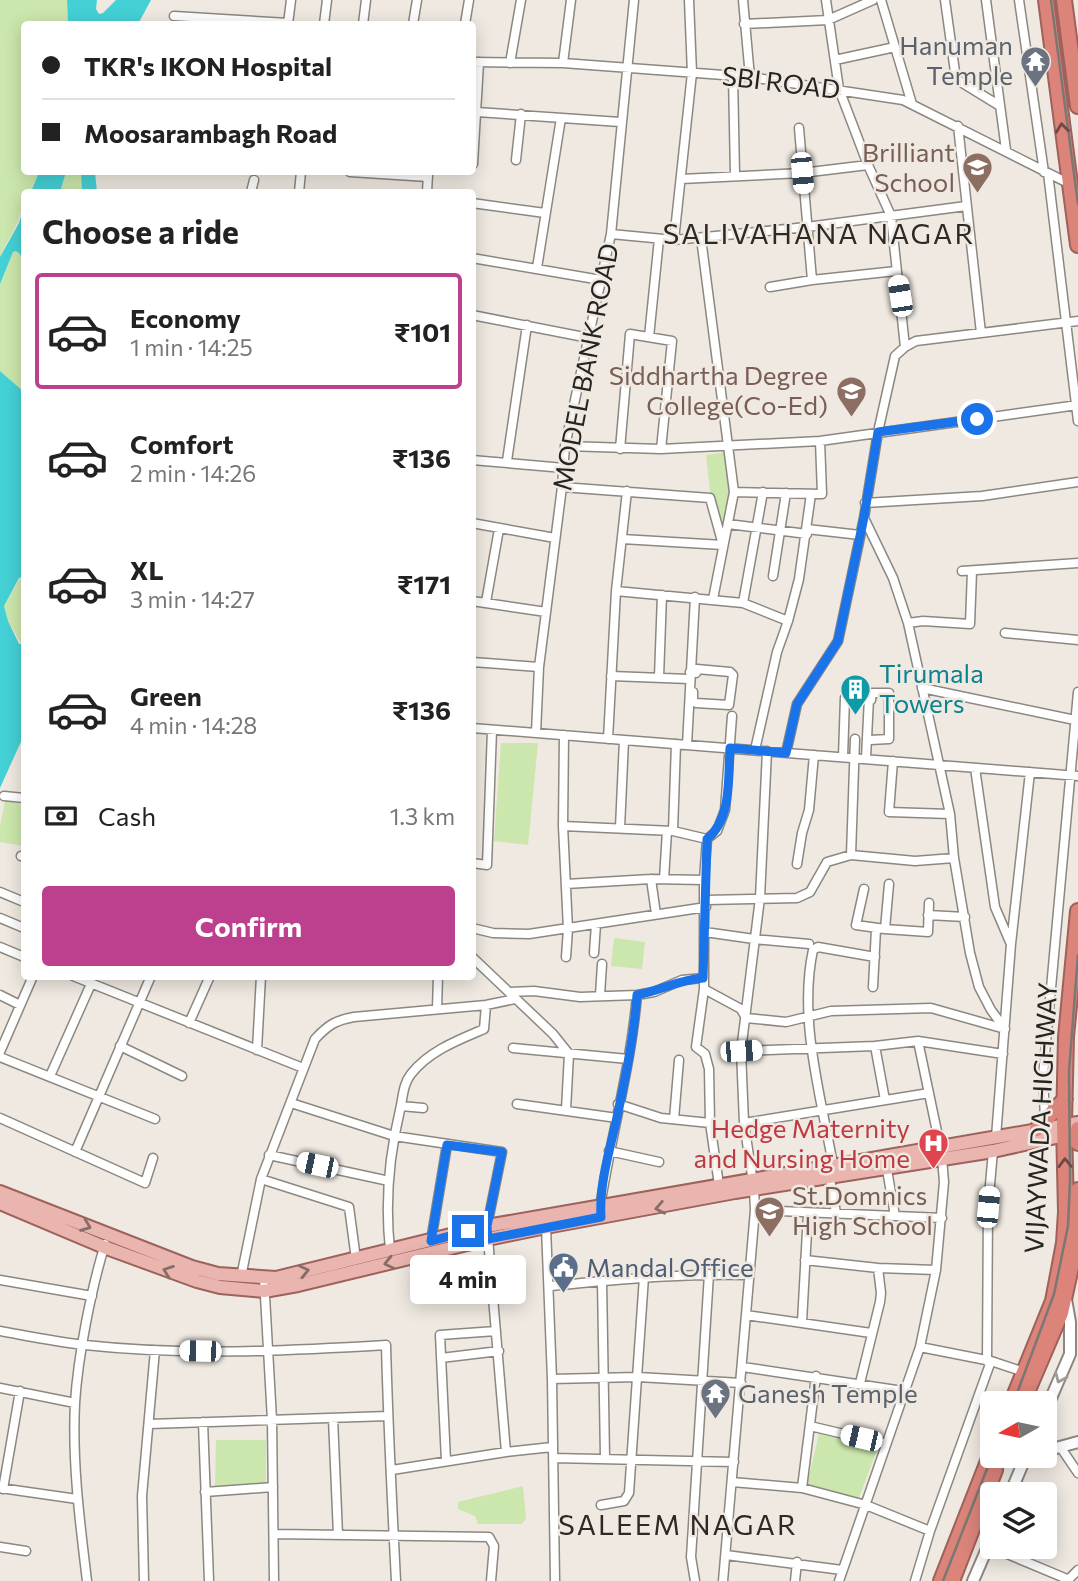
<!DOCTYPE html>
<meta charset="utf-8">
<style>
:root{--surface:#fff;--page:#f2f2f2;--text:#222;--muted:#767676;--line:#e0e0e0;--accent:#bd408f}
body{margin:0;font-family:Commissioner,sans-serif;background:var(--page);color:var(--text);height:100vh;display:flex;flex-direction:column;font-size:26px;white-space:nowrap}
*{box-sizing:border-box;margin:0}
p{font-size:23px;color:var(--muted)}
.icon{flex:none;width:38px;height:38px;fill:none;stroke:currentColor;stroke-width:2;stroke-linecap:round;stroke-linejoin:round}
.map{position:relative;flex:1;overflow:hidden}
.panel{position:absolute;left:21px;top:189px;width:455px;height:791px;display:flex;flex-direction:column;background:var(--surface);border-radius:7px;box-shadow:0 4px 18px #0003}
.panel>*{flex:none}
.top-card{position:absolute;left:21px;top:21px;width:455px;height:154px;border-radius:7px;box-shadow:0 4px 18px #0003;display:grid;align-content:center;height:154px;padding:0 21px;background:var(--surface)}
.needle{width:46px;rotate:261deg}
.tools{position:absolute;left:980px;top:1391px;display:grid;gap:14px}
.tools a{display:grid;place-items:center;width:77px;height:77px;border-radius:7px;background:var(--surface);box-shadow:0 4px 18px #0003;font-size:35px}
.end{position:absolute;width:32px;height:32px;margin:-16px;border:9px solid #1a73e8;background:#fff;box-shadow:0 0 0 4px #fff}
.from{border-radius:50%}
.bubble{position:absolute;height:49px;border-radius:7px;background:var(--surface);box-shadow:0 4px 18px #0003;font-size:23px;font-weight:700;line-height:49px;text-align:center}
.car{position:absolute;width:21px;height:42px;margin:-21px -10px;border-radius:9px;box-shadow:0 0 5px 2px #0007;background:linear-gradient(#fff 24%,#345 0 40%,#fff 0 76%,#345 0 86%,#fff 0)}
.top-card b{display:flex;align-items:center;gap:24px;height:66px;font-size:26px}
.top-card b+b{border-top:2px solid var(--line)}
.top-card i{width:18px;height:18px;background:var(--text)}
ul{padding:0;list-style:none}
li{display:flex;align-items:center;gap:21px;height:116px;margin:0 14px 10px;padding:0 7px;border:4px solid transparent;border-radius:7px}
li div{flex:1}
li b{display:block;font-size:26px}
li em{font-style:normal;font-weight:700}
li.selected{border-color:var(--accent)}
li>.icon{width:63px;height:63px;stroke-width:1.5}
h2{padding:0 21px;font-size:32px;line-height:84px}
.pay{display:flex;align-items:center;gap:18px;height:77px;padding:0 21px;font-size:26px}
.pay p{margin-inline-start:auto}
.action{display:flex;gap:14px;margin-top:auto;padding:14px 21px}
.action a{flex:1;height:80px;border-radius:7px;background:var(--accent);color:#fff;font-size:28px;font-weight:700;line-height:80px;text-align:center}
.map>svg:first-child{display:block}
</style>
<div class="map">
<svg width="1078" height="1581" viewBox="0 0 1078 1581">
<rect width="100%" height="100%" fill="#efe9e1"/>
<path fill="#cce7ad" d="M0,0h67l1,24h-44v148h15l-8,20h-7c0,26 -14,42 -24,65z
M66,172h15l1,20h-22z
M16,251l4,3 4,14v124l-24,-21v-87l13,-32z
M727,452l4,38 -9,43 -12,-41 -4,-37z
M24,576v67l-2,2 -14,-24 -4,-15 16,-28z
M501,743h37l-10,102 -34,-4z
M5,801l19,3v42l-24,-4v-16z
M614,938l31,4 -3,27 -31,-3z
M819,1434l59,13 -19,51 -52,-14z
M216,1440h50v44l-51,3z
M523,1486l3,32 -4,6h-44l-3,-8 -17,-7v-7z"/>
<path fill="#44d1d6" d="M67,0h30l-1,9 3,5 4,-1 13,-13h35l-13,24h-70z
M39,172h27l-6,20h-29z
M81,172h14l2,20h-15z
M24,206v62l-4,-14 -4,-3 -3,1 -13,32v-27l19,-34z
M0,371l24,21v184l-5,2 -15,28 4,15 11,23 5,-1v92l-24,53z"/>
<g fill="none" stroke-linecap="round" stroke-linejoin="round">
<defs>
<path id="street" d="M743,0l7,77
M881,0l31,104
M945,0l11,79 44,27
M986,0l20,150
M1019,0l25,172
M174,16l114,7
M288,24l3,-24
M324,24l3,-24
M363,24l3,-24
M413,24l4,-24
M465,24l4,-24
M744,24l84,-4 45,-20
M835,60l60,-13
M472,62l91,1 187,14 153,23 167,84
M510,63l11,-63
M563,63l8,-63
M733,76l2,99
M477,112l143,10
M958,126l23,207
M799,128l13,152
M516,160l5,-46
M473,164l6,-102
M350,172l78,5
M1048,173l30,248
M681,179l121,-6 66,-8
M251,192l3,-12
M299,192l2,-20
M427,192l1,-18
M472,203l73,10
M611,234l63,6 133,-13 159,-21
M701,238l33,254 -21,107
M674,240l18,-167 -3,-73
M472,258l129,22
M537,268l24,-150
M770,287l42,-7 84,-9
M472,315l117,23
M649,337l10,-98
M905,347l11,-6 162,-20
M565,446l96,3 159,-8 258,-36
M620,449l10,-115 42,7 -11,108
M472,460l92,8
M507,461l20,-136
M562,487l148,11 13,47 -101,-6
M734,492l88,2 -2,-53
M865,503l117,-7 96,-14
M864,518l29,60 15,45 42,191 4,44 16,95 9,34 12,23 14,19
M472,523l83,15
M728,524l79,10
M807,529l53,6
M962,571l116,-8
M773,576l13,-83
M616,591l127,12 45,18
M472,601l74,11
M486,602l13,-73
M743,603l20,-111
M908,623l15,-2 47,3 2,-53
M1005,633l73,7
M472,662l67,5
M690,672l6,1 1,-4 33,3 3,3 -4,30 -33,-2 -3,-3v-8
M611,676l78,3
M659,677l3,-82
M922,688l153,32
M472,728l606,48
M536,733l3,-66 23,-180 3,-41 46,-212 23,-234
M564,735l-1,91 5,103 -2,28
M608,739l8,-148 11,-100
M870,740l19,-1v-46h-17l-1,7
M687,745l8,-148
M755,750l22,-98 11,-31 11,-42 12,-85
M786,753l11,-49 41,-63 26,-123 14,-86 17,-76 10,-9 -14,-131 -23,-51 -29,-76 -13,-89
M843,757l2,-59 4,-5h16l4,5 -3,60
M893,761l-4,51 61,2
M975,768l20,139 15,35
M4,796l20,2
M563,826l110,5 34,8
M620,828l4,-88
M673,831l3,-87
M851,855l4,-116
M21,856l3,1
M472,863l15,2 5,-135
M797,864l5,-31 7,-23 5,-55
M651,879l5,35
M664,879l3,-48
M566,884l85,-5 53,1
M864,889l-8,36 29,4 4,-45
M0,892l24,10
M706,900l91,-2 13,-6 17,-30 24,-7 64,6 39,-3
M928,915l37,2
M0,918l24,10
M472,928l21,5 36,1 177,-27
M885,929l43,3 1,-29
M705,932l49,7 55,5
M0,947l24,10
M594,953l2,-29
M472,957l81,77 16,20 -3,56
M73,976l230,92
M873,987l3,-58
M704,989l37,20 5,9 40,4 45,-11 100,-3 74,21
M510,992l24,-1 46,6 57,-2 17,-3 28,-12 21,-2
M0,995l20,10
M600,995l2,-31
M437,1009l1,-33
M189,1023l21,-47
M918,1041l22,105
M120,1046l62,30
M875,1046l10,54
M513,1048l115,11
M257,1050l4,-74
M741,1051l134,-5 43,-5 85,13
M0,1052l33,-76
M0,1057l155,62
M50,1076l41,-92
M291,1103l103,33 108,16 -15,74 19,226
M517,1104l100,14
M618,1104l43,14 49,5
M401,1106l22,2
M0,1118l145,65 8,-25
M674,1119l5,-59
M1045,1119l-2,-43 35,-384
M744,1123l185,-30
M996,1137l15,-193 19,-172
M609,1151l50,11
M75,1152l76,-176
M269,1155l120,26
M886,1164l9,52
M833,1165c-12,-69 -35,-146 -20,-215l5,-3 57,10
M261,1179l88,28 7,52
M830,1179l6,34
M719,1185l-9,-62 -1,-54 -4,-15 -9,-7 8,-58v-109l3,-41 10,-8 8,-21 7,-94
M600,1207c11,-71 31,-141 37,-212
M755,1210l187,8
M546,1227l6,152 3,202
M431,1241l16,-96
M390,1250c-5,-47 -1,-94 10,-140 3,-13 3,-26 11,-36 18,-23 47,-34 73,-45l2,-24
M805,1260l73,8 58,2
M241,1277l20,-98 54,-140c13,-14 21,-19 39,-22l132,-12 29,-6
M264,1278l8,142 2,161
M0,1280l92,16
M602,1281l3,177
M550,1286c66,-6 132,-13 199,-11
M746,1315l125,18
M802,1322l6,-109
M0,1331c28,5 57,11 85,14 100,11 201,6 301,0 2,79 6,158 10,236
M920,1347l71,14 33,11
M441,1358l58,-7
M987,1361l1,-154 5,-56
M743,1367l160,24
M552,1379l86,-2 103,6
M860,1383l20,-81 1,-9 -3,-25
M0,1388l75,15
M333,1418l5,117
M203,1422l6,159
M149,1424l239,-8
M810,1426l76,18
M1061,1448l17,25
M553,1458l181,4
M446,1461l-6,-126 56,-4
M392,1470l114,-18 46,-5
M732,1482l70,6 64,17 64,26
M0,1488l77,11
M802,1488l14,-112
M3,1489l17,-98
M205,1492l68,-5
M601,1505l23,-4 5,-8 15,-216
M275,1534l214,3 5,9 -3,35
M988,1546l79,33
M0,1547l26,4
M726,1555l116,15
M87,1581c-7,-58 -15,-118 -12,-178 3,-47 16,-113 30,-159
M144,1581l-2,-85 13,-146
M695,1581l-4,-24 18,-283
M723,1581l32,-371 -1,-21 -10,-66 -3,-72 19,-153 7,-147
M795,1581l2,-19
M839,1581l81,-234 16,-77 8,-88 -2,-24
M915,1581l15,-50 61,-170
M1067,1581l11,-11"/>
<path id="secondary" d="M1045,1412l25,-58v-32l-4,-23
M1045,1451l33,-9
M1010,1494l16,-38
M973,1581l19,-44"/>
<path id="primary" d="M0,1192l192,75 26,7 58,4 211,-52 591,-103
M0,1203l104,44 93,34 23,6 44,4 34,-6 190,-46 58,-12 189,-35 258,-41 81,-18"/>
<path id="highway" d="M1046,0l32,245
M1064,0l14,106
M1037,1129l28,-30
M1078,1129v14
M1011,1404l42,-103 11,-58 2,-31 -2,-88 2,-87 12,-126
M1022,1404l39,-91 12,-55 5,-68
M941,1581l51,-130
M952,1581l43,-111"/>
</defs>
<use href="#street" stroke="#8c8780" stroke-width="11"/>
<use href="#secondary" stroke="#8c8780" stroke-width="14"/>
<use href="#primary" stroke="#9c625b" stroke-width="16"/>
<use href="#highway" stroke="#9c625b" stroke-width="18"/>
<use href="#street" stroke="#fff" stroke-width="8"/>
<use href="#secondary" stroke="#fff" stroke-width="10"/>
<use href="#primary" stroke="#eab5af" stroke-width="12"/>
<use href="#highway" stroke="#dc847a" stroke-width="14"/>
<path stroke="#7b7772" stroke-width="2.5" d="M1051,0l27,204
M1013,1404l41,-110 14,-68 2,-45 -1,-110 9,-116
M943,1581l49,-125"/>
</g>
<defs><path id="oneway-chevron" d="M-2-3.5L2.5 0L-2 3.5" fill="none" stroke-width="1.6" stroke-linecap="round" stroke-linejoin="round" transform="scale(1.75)"/></defs>
<g stroke="#6f4a45">
<use href="#oneway-chevron" transform="translate(1062 128) rotate(-97)"/>
<use href="#oneway-chevron" transform="translate(1065 1163) rotate(-91)"/>
</g>
<g stroke="#886c68">
<use href="#oneway-chevron" transform="translate(660 1208) rotate(169)"/>
<use href="#oneway-chevron" transform="translate(86 1226) rotate(21)"/>
<use href="#oneway-chevron" transform="translate(389 1263) rotate(167)"/>
<use href="#oneway-chevron" transform="translate(168 1271) rotate(-160)"/>
<use href="#oneway-chevron" transform="translate(304 1271) rotate(-13)"/>
</g>
<use stroke="#9d9c9b" href="#oneway-chevron" transform="translate(1060 1378) rotate(113)"/>
<g fill="none" stroke-linecap="round" stroke-linejoin="round">
<path stroke="#1a73e8" stroke-width="9" d="M468,1231l-37,10 16,-96 55,7 -15,74 1,13 113,-22c-2,-31 8,-65 15,-95 9,-43 18,-84 21,-127 25,-5 41,-15 66,-17l4,-139c25,-20 21,-61 23,-91l56,5 11,-49 41,-63 26,-124 14,-85 99,-13"/>
</g>
<defs>
<symbol id="temple-pin" viewBox="-11 -11 22 30"><path d="M0 17L-7.5 6A9.5 9.5 0 1 1 7.5 6Z" fill="#6b7280" stroke="#efe9e1"/><path d="M0-6L5-2H3V0L6.5 2.5H4V6H1.5V3h-3V6H-4V2.5H-6.5L-3 0V-2H-5Z" fill="#fff"/></symbol>
<symbol id="school-pin" viewBox="-11 -11 22 30"><path d="M0 17L-7.5 6A9.5 9.5 0 1 1 7.5 6Z" fill="#8d6e63" stroke="#efe9e1"/><path d="M0-5L7-2L0 1L-7-2ZM-4 1L0 2.5L4 1V4Q0 6-4 4Z" fill="#fff"/></symbol>
<symbol id="university-pin" viewBox="-11 -11 22 30"><path d="M0 17L-7.5 6A9.5 9.5 0 1 1 7.5 6Z" fill="#8d6e63" stroke="#efe9e1"/><path d="M0-5L7-2L0 1L-7-2ZM-4 1L0 2.5L4 1V4Q0 6-4 4Z" fill="#fff"/></symbol>
<symbol id="building-pin" viewBox="-11 -11 22 30"><path d="M0 17L-7.5 6A9.5 9.5 0 1 1 7.5 6Z" fill="#0f9aa8" stroke="#efe9e1"/><path d="M-4-6H4V6H1V3H-1V6H-4ZM-2.5-4.3h1.7v1.8h-1.7ZM.8-4.3h1.7v1.8H.8ZM-2.5-1h1.7V.8h-1.7ZM.8-1h1.7V.8H.8Z" fill="#fff"/></symbol>
<symbol id="hospital-pin" viewBox="-11 -11 22 30"><path d="M0 17L-7.5 6A9.5 9.5 0 1 1 7.5 6Z" fill="#e0444e" stroke="#efe9e1"/><path d="M-5-5h3v3.5h4V-5h3V5h-3V1.5h-4V5h-3Z" fill="#fff"/></symbol>
<symbol id="civic-pin" viewBox="-11 -11 22 30"><path d="M0 17L-7.5 6A9.5 9.5 0 1 1 7.5 6Z" fill="#5c6f8a" stroke="#efe9e1"/><path d="M-.6-6.5H3V-4.5H.6V-3L4-1V1h2V6H-6V1h2V-1L-.6-3ZM-1.2 2.5V6h2.4V2.5Z" fill="#fff"/></symbol>
</defs>
<g fill-rule="evenodd">
<use href="#temple-pin" x="1018" y="44" width="35" height="47"/>
<use href="#school-pin" x="960" y="150" width="35" height="47"/>
<use href="#university-pin" x="834" y="374" width="35" height="47"/>
<use href="#building-pin" x="838" y="672" width="35" height="47"/>
<use href="#hospital-pin" x="916" y="1126" width="35" height="47"/>
<use href="#school-pin" x="752" y="1194" width="35" height="47"/>
<use href="#civic-pin" x="546" y="1250" width="35" height="47"/>
<use href="#temple-pin" x="698" y="1376" width="35" height="47"/>
</g>
<g text-anchor="middle" stroke-width="5" stroke-linejoin="round" paint-order="stroke">
<g font-size="26" fill="#5b616d" stroke="#efe9e1" text-anchor="end">
<text x="1013" y="55">Hanuman<tspan x="1013" dy="30">Temple</tspan></text>
<text x="738" y="1403" text-anchor="start">Ganesh Temple</text>
</g>
<g font-size="26" fill="#262421" stroke="#efe9e1">
<text transform="translate(781 83) rotate(7)" y="9">SBI ROAD</text>
<text transform="translate(586 367) rotate(-79)" y="9">MODEL BANK ROAD</text>
<text transform="translate(1041 1118) rotate(-87)" y="9">VIJAYWADA HIGHWAY</text>
</g>
<g font-size="26" fill="#785e54" stroke="#efe9e1" text-anchor="end">
<text x="955" y="162">Brilliant<tspan x="955" dy="30">School</tspan></text>
<text x="828" y="385">Siddhartha Degree<tspan x="828" dy="30">College(Co-Ed)</tspan></text>
<text x="792" y="1205" text-anchor="start">St.Domnics<tspan x="792" dy="30">High School</tspan></text>
</g>
<g font-size="26" fill="#0d838f" stroke="#efe9e1" text-anchor="start">
<text x="879" y="683">Tirumala<tspan x="879" dy="30">Towers</tspan></text>
</g>
<g font-size="26" fill="#be3a42" stroke="#efe9e1" text-anchor="end">
<text x="910" y="1138">Hedge Maternity<tspan x="910" dy="30">and Nursing Home</tspan></text>
</g>
<g font-size="26" fill="#4e5e75" stroke="#efe9e1" text-anchor="start">
<text x="586" y="1277">Mandal Office</text>
</g>
<g font-size="28" letter-spacing="2" fill="#2e2924" stroke="#efe9e1">
<text x="819" y="244">SALIVAHANA NAGAR</text>
<text x="678" y="1535">SALEEM NAGAR</text>
</g>
</g>
</svg>
<div class="tools">
<a><svg class="needle" viewBox="-14 -14 28 28"><path d="M0-13l5 13h-10z" fill="#e53935"/><path d="M0 13l5-13h-10z" fill="#767676"/></svg></a>
<a><svg class="icon" aria-label="layers" viewBox="0 0 24 24"><path d="M12 4l9 5-9 5-9-5zM3 14l9 5 9-5"/></svg></a>
</div>
<i class="end from" style="left:977px;top:419px"></i>
<i class="end" style="left:468px;top:1231px"></i>
<div class="bubble" style="left:410px;top:1255px;width:116px">4 min</div>
<i class="car" style="left:802px;top:173px;rotate:175deg"></i>
<i class="car" style="left:900px;top:296px;rotate:351deg"></i>
<i class="car" style="left:741px;top:1051px;rotate:87deg"></i>
<i class="car" style="left:317px;top:1165px;rotate:282deg"></i>
<i class="car" style="left:988px;top:1207px;rotate:5deg"></i>
<i class="car" style="left:200px;top:1351px;rotate:271deg"></i>
<i class="car" style="left:861px;top:1438px;rotate:283deg"></i>
<div class="top-card">
<b><i class="from"></i>TKR's IKON Hospital</b>
<b><i></i>Moosarambagh Road</b>
</div>
<section class="panel">
<h2>Choose a ride</h2>
<ul>
<li class="selected"><svg class="icon" aria-label="car" viewBox="0 0 24 24"><path d="M5 17H2v-5l4-1 3-4h7l3 4 3 1v5h-3M9 17h6M6 11h13"/><circle cx="7" cy="17" r="2"/><circle cx="17" cy="17" r="2"/></svg><div><b>Economy</b><p>1 min · 14:25</p></div><em>₹101</em></li>
<li><svg class="icon" aria-label="car" viewBox="0 0 24 24"><path d="M5 17H2v-5l4-1 3-4h7l3 4 3 1v5h-3M9 17h6M6 11h13"/><circle cx="7" cy="17" r="2"/><circle cx="17" cy="17" r="2"/></svg><div><b>Comfort</b><p>2 min · 14:26</p></div><em>₹136</em></li>
<li><svg class="icon" aria-label="car" viewBox="0 0 24 24"><path d="M5 17H2v-5l4-1 3-4h7l3 4 3 1v5h-3M9 17h6M6 11h13"/><circle cx="7" cy="17" r="2"/><circle cx="17" cy="17" r="2"/></svg><div><b>XL</b><p>3 min · 14:27</p></div><em>₹171</em></li>
<li><svg class="icon" aria-label="car" viewBox="0 0 24 24"><path d="M5 17H2v-5l4-1 3-4h7l3 4 3 1v5h-3M9 17h6M6 11h13"/><circle cx="7" cy="17" r="2"/><circle cx="17" cy="17" r="2"/></svg><div><b>Green</b><p>4 min · 14:28</p></div><em>₹136</em></li>
</ul>
<div class="pay"><svg class="icon" aria-label="cash" viewBox="0 0 24 24"><path d="M3 7h18v10H3z"/><circle cx="12" cy="12" r="2"/></svg>Cash<p>1.3 km</p></div>
<div class="action"><a>Confirm</a></div>
</section>
</div>
